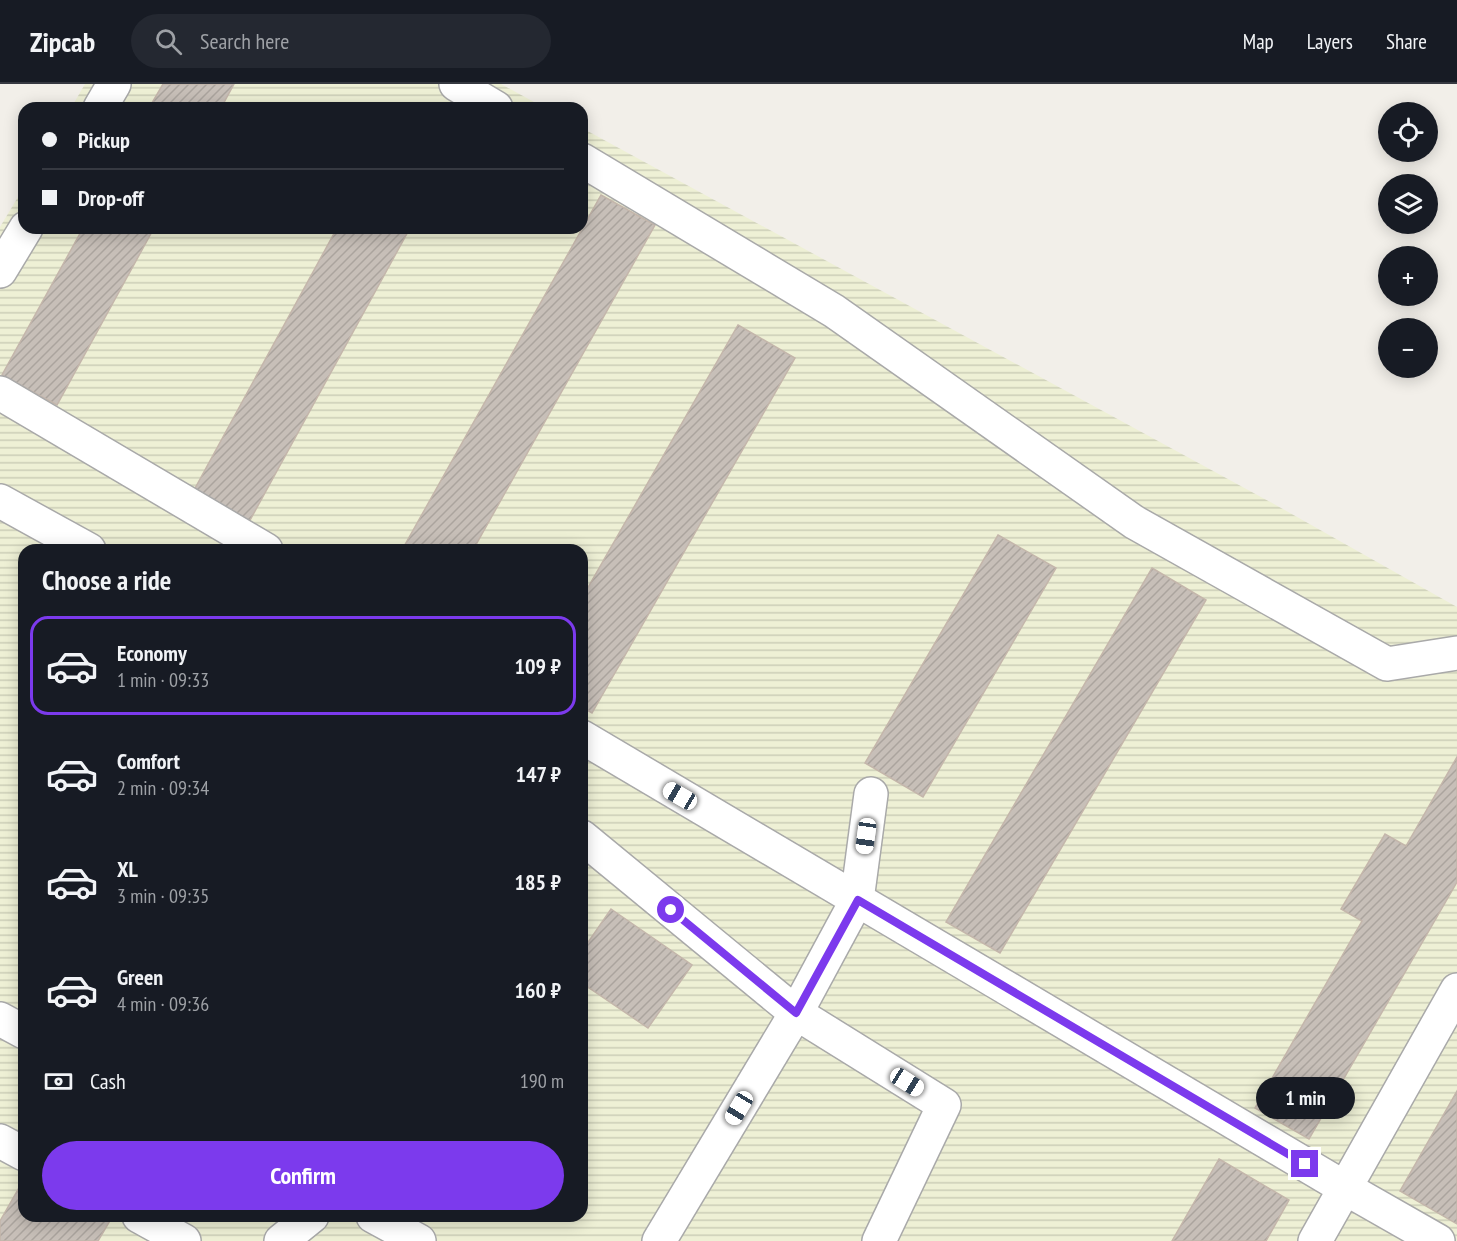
<!DOCTYPE html>
<meta charset="utf-8">
<style>
:root{--surface:#171b24;--page:#242831;--text:#f1f3f6;--muted:#9ea1a6;--line:#363941;--accent:#7c3aed}
body{margin:0;font-family:"PT Sans Narrow",sans-serif;background:var(--page);color:var(--text);height:100vh;display:flex;flex-direction:column;font-size:22px;white-space:nowrap}
*{box-sizing:border-box;margin:0}
p{font-size:20px;color:var(--muted)}
.icon{flex:none;width:33px;height:33px;fill:none;stroke:currentColor;stroke-width:2;stroke-linecap:round;stroke-linejoin:round}
.map{position:relative;flex:1;overflow:hidden}
.panel{position:absolute;left:18px;top:460px;width:570px;height:678px;display:flex;flex-direction:column;background:var(--surface);border-radius:18px;box-shadow:0 3px 15px #0003}
.panel>*{flex:none}
.hud{position:absolute;left:18px;top:18px;width:570px;height:132px;border-radius:18px;box-shadow:0 3px 15px #0003;display:grid;align-content:center;height:132px;padding:0 24px;background:var(--surface)}
.controls{position:absolute;left:1378px;top:18px;display:grid;gap:12px}
.controls a{display:grid;place-items:center;width:60px;height:60px;border-radius:50%;background:var(--surface);box-shadow:0 3px 15px #0003;font-size:30px}
.end{position:absolute;width:27px;height:27px;margin:-14px;border:8px solid #7c3aed;background:#fff;box-shadow:0 0 0 3px #fff}
.from{border-radius:50%}
.bubble{position:absolute;height:42px;border-radius:21px;background:var(--surface);box-shadow:0 3px 15px #0003;font-size:20px;font-weight:800;line-height:42px;text-align:center}
.car{position:absolute;width:18px;height:36px;margin:-18px -9px;border-radius:8px;box-shadow:0 0 4px 2px #0007;background:linear-gradient(#fff 24%,#345 0 40%,#fff 0 76%,#345 0 86%,#fff 0)}
.hud b{display:flex;align-items:center;gap:21px;height:57px;font-size:22px}
.hud b+b{border-top:2px solid var(--line)}
.hud i{width:15px;height:15px;background:var(--text)}
ul{padding:0;list-style:none}
li{display:flex;align-items:center;gap:18px;height:99px;margin:0 12px 9px;padding:0 12px;border:3px solid transparent;border-radius:18px}
li div{flex:1}
li b{display:block;font-size:22px}
li em{font-style:normal;font-weight:800}
li.current{border-color:var(--accent)}
li>.icon{width:54px;height:54px;stroke-width:1.5}
h2{padding:0 24px;font-size:27px;line-height:72px}
.pay{display:flex;align-items:center;gap:15px;height:66px;padding:0 24px;font-size:22px}
.pay p{margin-inline-start:auto}
.cta{display:flex;gap:12px;margin-top:auto;padding:12px 24px}
.cta a{flex:1;height:69px;border-radius:36px;background:var(--accent);color:#fff;font-size:24px;font-weight:800;line-height:69px;text-align:center}
header{display:flex;align-items:center;gap:36px;box-sizing:border-box;height:84px;padding:0 30px;background:var(--surface);border-bottom:2px solid var(--line)}
header strong{font-size:28px}
nav{display:flex;gap:33px;margin-inline-start:auto;font-size:21px}
.search{width:420px;height:54px;background:var(--page);display:flex;align-items:center;gap:15px;box-sizing:border-box;padding:0 21px;border-radius:33px;color:var(--muted);font-size:22px}
.map>svg:first-child{display:block}
</style>
<header>
<strong>Zipcab</strong>
<div class="search"><svg class="icon" aria-label="search" viewBox="0 0 24 24"><circle cx="10" cy="10" r="6"/><path d="M15 15l6 6"/></svg>Search here</div>
<nav><a>Map</a><a>Layers</a><a>Share</a></nav>
</header>
<div class="map">
<svg width="1457" height="1157" viewBox="0 0 1457 1157">
<defs>
<pattern id="farmland-rules" width="6" height="5" patternUnits="userSpaceOnUse" patternTransform="scale(1.5)"><rect width="6" height="5" fill="#eef0d5"/><path d="M0 2.5h6" fill="none" stroke="#ccceb7"/></pattern>
<pattern id="building-hatch" width="6" height="6" patternUnits="userSpaceOnUse" patternTransform="scale(1.5)"><rect width="6" height="6" fill="#c7bfb8"/><path d="M-1 1l2-2M0 6l6-6M5 7l2-2" fill="none" stroke="#aba49e"/></pattern>
</defs>
<rect width="100%" height="100%" fill="#f2efe9"/>
<path fill="url(#farmland-rules)" fill-rule="evenodd" d="M85,0h416l44,24h-474z
M582,44l692,376 183,103v634h-1457v-1014l24,-40v41h558zM24,466h558v666h-558z"/>
<path fill="url(#building-hatch)" stroke="#c4b6ab" stroke-width="1.5" d="M163,0h71l-13,24h-72z
M601,111l54,30 -182,325h-71z
M83,144h71l-97,177 -55,-30z
M337,144h73l-161,294 -56,-30z
M738,241l57,33 -203,355 -10,-6v-109z
M998,451l58,33 -133,229 -58,-34z
M1152,484l54,32 -206,353 -54,-31z
M1457,673v125l-148,257 -54,-31 107,-187 -21,-12 44,-75 21,12z
M611,825l81,56 -44,63 -66,-45v-32z
M1457,1007v133l-57,-33z
M1219,1075l70,41 -23,41h-94z
M24,1095v37h82l5,3 -13,22h-98v-20z"/>
<g fill="none" stroke-linecap="round" stroke-linejoin="round">
<defs>
<path id="minor" d="M456,0l40,24
M100,24l14,-24
M582,76l252,151 300,211 253,142 70,-11
M0,187l26,-43
M0,309l266,157
M0,417l89,49
M582,653l763,451 93,53
M582,753l214,176 148,92 -65,136
M0,935l24,13
M0,1057l24,13
M139,1132l45,25
M373,1132l46,25
M281,1157l31,-25
M659,1157l137,-228 61,-113 14,-106
M1315,1157l142,-251"/>
</defs>
<use href="#minor" stroke="#a9a9a9" stroke-width="36"/>
<use href="#minor" stroke="#fff" stroke-width="33"/>
</g>
<g fill="none" stroke-linecap="round" stroke-linejoin="round">
<path stroke="#7c3aed" stroke-width="8" d="M671,826l125,103 62,-113 447,264"/>
</g>
</svg>
<div class="controls">
<a><svg class="icon" aria-label="locate" viewBox="0 0 24 24"><circle cx="12" cy="12" r="6"/><path d="M12 2v4M12 18v4M2 12h4M18 12h4"/></svg></a>
<a><svg class="icon" aria-label="layers" viewBox="0 0 24 24"><path d="M12 4l9 5-9 5-9-5zM3 14l9 5 9-5"/></svg></a>
<a>+</a>
<a>−</a>
</div>
<i class="end from" style="left:671px;top:826px"></i>
<i class="end" style="left:1305px;top:1080px"></i>
<div class="bubble" style="left:1256px;top:993px;width:99px">1 min</div>
<i class="car" style="left:680px;top:712px;rotate:300deg"></i>
<i class="car" style="left:866px;top:752px;rotate:188deg"></i>
<i class="car" style="left:907px;top:998px;rotate:122deg"></i>
<i class="car" style="left:739px;top:1024px;rotate:211deg"></i>
<div class="hud">
<b><i class="from"></i>Pickup</b>
<b><i></i>Drop-off</b>
</div>
<section class="panel">
<h2>Choose a ride</h2>
<ul>
<li class="current"><svg class="icon" aria-label="car" viewBox="0 0 24 24"><path d="M5 17H2v-5l4-1 3-4h7l3 4 3 1v5h-3M9 17h6M6 11h13"/><circle cx="7" cy="17" r="2"/><circle cx="17" cy="17" r="2"/></svg><div><b>Economy</b><p>1 min · 09:33</p></div><em>109 ₽</em></li>
<li><svg class="icon" aria-label="car" viewBox="0 0 24 24"><path d="M5 17H2v-5l4-1 3-4h7l3 4 3 1v5h-3M9 17h6M6 11h13"/><circle cx="7" cy="17" r="2"/><circle cx="17" cy="17" r="2"/></svg><div><b>Comfort</b><p>2 min · 09:34</p></div><em>147 ₽</em></li>
<li><svg class="icon" aria-label="car" viewBox="0 0 24 24"><path d="M5 17H2v-5l4-1 3-4h7l3 4 3 1v5h-3M9 17h6M6 11h13"/><circle cx="7" cy="17" r="2"/><circle cx="17" cy="17" r="2"/></svg><div><b>XL</b><p>3 min · 09:35</p></div><em>185 ₽</em></li>
<li><svg class="icon" aria-label="car" viewBox="0 0 24 24"><path d="M5 17H2v-5l4-1 3-4h7l3 4 3 1v5h-3M9 17h6M6 11h13"/><circle cx="7" cy="17" r="2"/><circle cx="17" cy="17" r="2"/></svg><div><b>Green</b><p>4 min · 09:36</p></div><em>160 ₽</em></li>
</ul>
<div class="pay"><svg class="icon" aria-label="cash" viewBox="0 0 24 24"><path d="M3 7h18v10H3z"/><circle cx="12" cy="12" r="2"/></svg>Cash<p>190 m</p></div>
<div class="cta"><a>Confirm</a></div>
</section>
</div>
